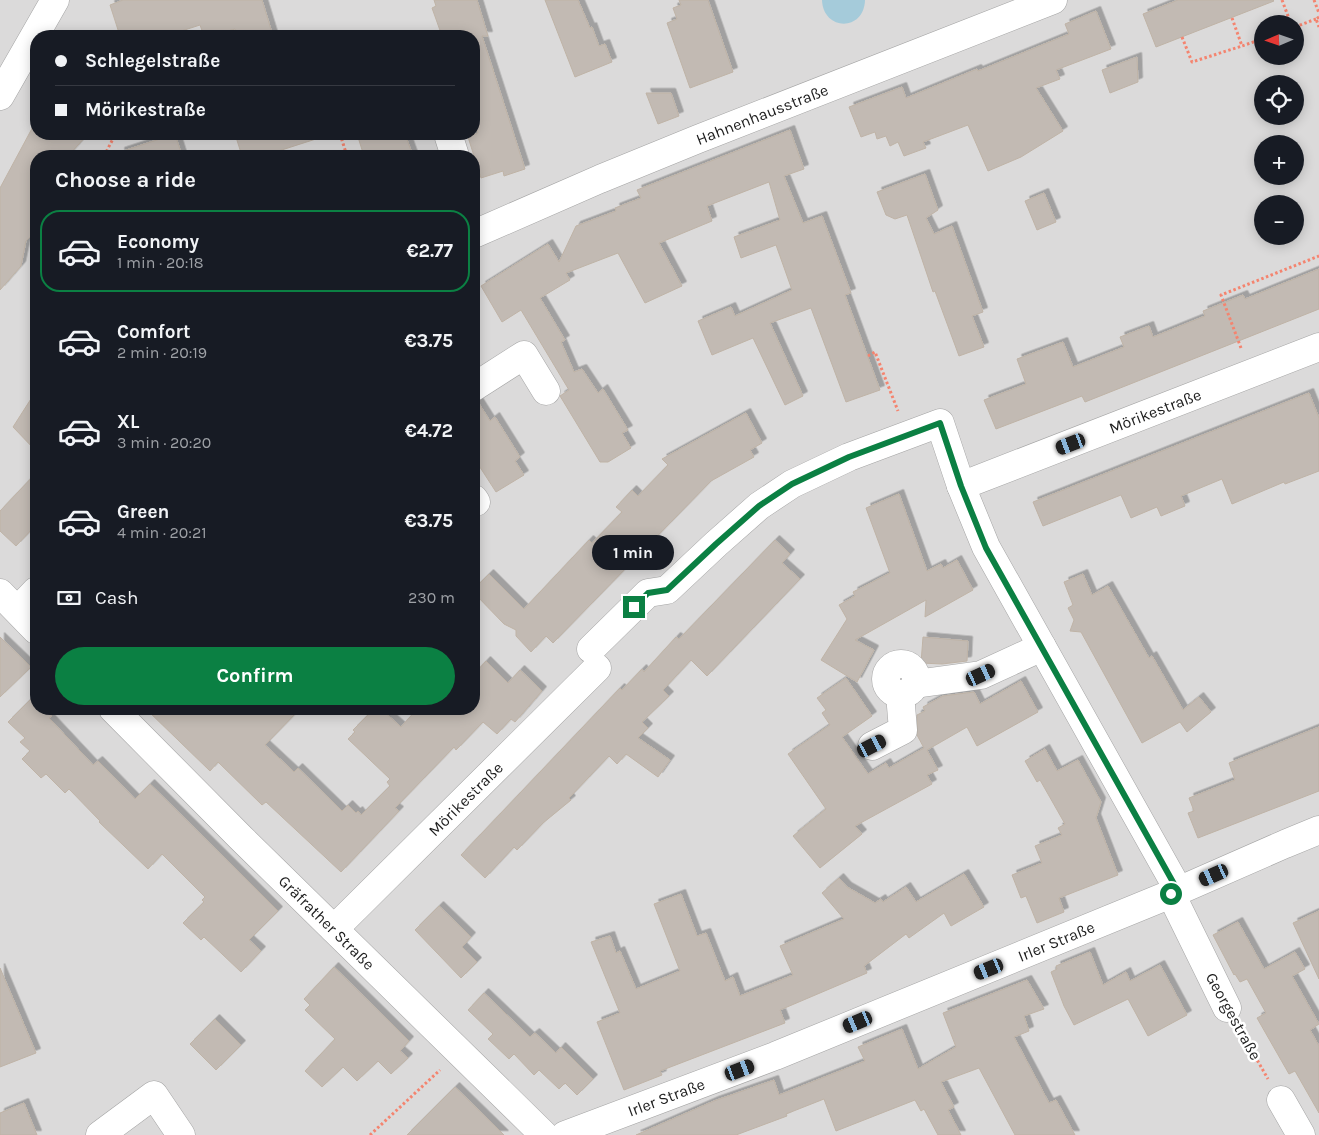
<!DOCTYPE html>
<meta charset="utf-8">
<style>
:root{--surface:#171b24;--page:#242831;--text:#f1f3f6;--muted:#9ea1a6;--line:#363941;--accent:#0b8043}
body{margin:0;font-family:Karla,sans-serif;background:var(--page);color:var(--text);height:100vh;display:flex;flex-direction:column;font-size:19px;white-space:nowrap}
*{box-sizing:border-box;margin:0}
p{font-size:16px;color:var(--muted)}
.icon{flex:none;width:28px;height:28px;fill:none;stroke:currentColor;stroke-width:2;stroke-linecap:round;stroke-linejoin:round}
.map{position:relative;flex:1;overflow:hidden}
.panel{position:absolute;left:30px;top:150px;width:450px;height:565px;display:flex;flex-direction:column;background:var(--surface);border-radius:20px;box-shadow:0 2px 12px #0003}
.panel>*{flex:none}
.hud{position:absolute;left:30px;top:30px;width:450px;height:110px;border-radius:20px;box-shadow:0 2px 12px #0003;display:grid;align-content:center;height:110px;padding:0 25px;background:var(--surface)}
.needle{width:32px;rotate:268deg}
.tools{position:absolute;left:1254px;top:15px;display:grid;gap:10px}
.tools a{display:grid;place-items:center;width:50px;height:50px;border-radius:50%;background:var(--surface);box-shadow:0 2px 12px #0003;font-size:25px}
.end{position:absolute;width:22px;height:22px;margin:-11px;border:6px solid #0b8043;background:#fff;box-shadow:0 0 0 2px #fff}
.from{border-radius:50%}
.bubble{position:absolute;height:35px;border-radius:18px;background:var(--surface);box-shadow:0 2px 12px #0003;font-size:16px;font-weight:700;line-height:35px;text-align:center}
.car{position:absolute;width:15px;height:30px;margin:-15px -8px;border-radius:6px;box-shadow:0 0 4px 1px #0007;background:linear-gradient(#222 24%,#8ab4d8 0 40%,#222 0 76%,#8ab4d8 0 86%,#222 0)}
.hud b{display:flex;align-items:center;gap:18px;height:48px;font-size:19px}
.hud b+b{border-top:1px solid var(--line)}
.hud i{width:12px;height:12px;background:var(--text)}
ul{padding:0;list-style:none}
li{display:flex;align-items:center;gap:15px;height:82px;margin:0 10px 8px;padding:0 15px;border:2px solid transparent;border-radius:20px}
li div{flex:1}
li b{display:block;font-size:19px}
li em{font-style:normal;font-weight:700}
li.current{border-color:var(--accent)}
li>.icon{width:45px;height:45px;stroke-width:1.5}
h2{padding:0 25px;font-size:22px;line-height:60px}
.pay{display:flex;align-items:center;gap:12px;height:55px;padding:0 25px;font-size:19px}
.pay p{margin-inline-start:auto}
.button{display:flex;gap:10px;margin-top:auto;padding:10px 25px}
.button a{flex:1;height:58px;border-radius:30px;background:var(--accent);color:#fff;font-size:20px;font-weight:700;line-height:58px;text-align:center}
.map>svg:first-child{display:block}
</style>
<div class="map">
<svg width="1319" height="1135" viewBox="0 0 1319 1135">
<defs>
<filter id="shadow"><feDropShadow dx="4.5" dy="-4.5" stdDeviation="0" flood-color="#0004"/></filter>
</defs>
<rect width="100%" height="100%" fill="#eeebe3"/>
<path fill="#dbdada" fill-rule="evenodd" d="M0,0h1319v1135h-1319zM1262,24h33v32h-33zM36,36h438v98h-438zM1262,84h33v32h-33zM1262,144h33v32h-33zM36,156h438v553h-438zM1262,204h33v32h-33z"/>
<path fill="#a5cbda" d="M822,0h43c-1,32 -42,31 -43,0z"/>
<path fill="#c2bab3" stroke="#bfb3a6" filter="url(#shadow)" d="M123,0h139l11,36h-37l-1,-7 -24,7h-7l-4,-11 -34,11h-46l-10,-31z
M434,0h43l11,36h-6l43,133 -21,7 -1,-5 -22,7 -13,-41 10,-4 -4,-14v-83h-32l-10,-28 4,-2z
M545,0h33l12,28 2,-1 7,19 6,-2 7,18 -37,15z
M679,0h29l25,72 -43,16 -23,-65 10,-4 -4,-11 8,-3z
M1178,0h95l1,1 -118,46 -13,-33z
M1096,11l15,38 -55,21 4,9 -24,9 27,43 -42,26 -33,14 -20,-46 -45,17 3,6 -22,8 -6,-14 -8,4 -4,-10 -9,3 -2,-7 -14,5 -12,-30 53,-20 4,11 71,-29 1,2 91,-37 -4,-10z
M1137,57l1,25 -28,11 -8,-23z
M646,93h25l8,23 -21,8z
M36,121v13h52l-20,22h-32v75l-10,10 -5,25 -21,24v-102z
M790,130l14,39 -20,7 19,47 19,-7 29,77 -6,2 35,95 -34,12 -35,-94 -41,15 33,73 -18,9 -32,-67 -41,17 -14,-34 33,-14 4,9 57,-26 -16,-45 -35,13 -7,-21 46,-17 -11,-38 -62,24 5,15 -53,22 23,43 -37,17 -27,-50 -52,20 4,7 -30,18 25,42 -4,2 13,30 8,-3 16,24 5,-4 25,41 -6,3 9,15 -23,14h-8l-40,-66 9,-6 -48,-80 -19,12 -21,-36 67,-42 11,18 17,-36 40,-15 -1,-3 26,-10 -4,-8z
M175,134l7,22h-61l-1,-4z
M235,134h84v4l-56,18h-21z
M357,134h48l8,22h-49z
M925,174l13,36 -12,8 8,16 18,-8 31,86 -11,4 12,31 -25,9 -24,-65 -2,1 -26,-77 -12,4 -9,-4 -9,-23z
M1044,193l12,29 -19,8 -12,-29z
M1319,269v40l-234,93 -3,-6 -86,33 -12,-29 42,-16 -9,-25 46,-17 10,25 51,-20 -4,-10 29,-11 4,11 52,-21 -2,-5 40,-16 2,4z
M36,391v60l-23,-24z
M1309,393l10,25v53l-34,13 -1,-2 -52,22 -10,-25 -41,17 4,10 -24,10 -4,-9 -26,11 -10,-23 -78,31 -10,-24z
M474,402h4l12,19 5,-4 25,40 -5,4 9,14 -28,17 -22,-34z
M746,413l16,30 -12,7 4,7 -43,24 -158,162 -7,-7 -15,16 -15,-16v-6l-12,-6 -30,-31v-4l15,-15 35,35 65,-69 3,3 30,-31 -6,-5 16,-17 6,6 30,-31 -6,-6z
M36,473v52l-20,21 -16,-15v-20z
M899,494l28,77 14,-7 2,4 14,-8 16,30 -48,27 1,-17 -71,40 19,10 -17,32 -36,-22 26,-41 -8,-14 16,-9 -2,-4 37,-19 -24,-65z
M775,540l15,14 -8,9 18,16 -93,97 -16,-16 -28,30 6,6 -27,26 6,6 -10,10 32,22 -12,17 -32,-23 -9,10 -8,-8 -40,42 2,2 -28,23 -26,27 -3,-3 -29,31 -24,-23 159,-167 2,2 20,-21 2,3 32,-35 3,2z
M1083,574l9,21 16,-9 41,72 3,-2 31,54 16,-13 12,15 -24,20 -7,-10 -38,21 -61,-111 -11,-1 4,-11 -6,-12 5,-3 -9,-23z
M0,637l31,30 -31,30z
M923,637l45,4 -1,20 -25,3 -21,-1z
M486,661l22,22 12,-13 22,21 -27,31 -4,-3 -14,15 -14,-12 -27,28 -2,-3 -59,61 4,3 -58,61 -75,-70 -4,3 -44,-43 -8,9 -64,-62h154l-35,36 29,27 4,-4 44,43 6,-6 8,8 2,-2 3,4 29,-29 -3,-4 3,-3 -42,-40 7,-7 -2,-2 21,-21h7l20,18 16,-18h57v-35z
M846,678l26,38 -30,21 26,37 18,-11 3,5 35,-20 -7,-13v-20l8,-4 -2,-4 20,-11 31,-4 6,12 41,-23 17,31 -61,34 -10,-19 -40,23 11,20 -11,5 5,9 -77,42 7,8 -42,34 -27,-32 33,-27 -38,-55 42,-29 -8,-12 4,-3 -9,-12z
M33,697l3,3v9h9l7,7 -3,2 44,47 5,-4 37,38 15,-15 128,127 -29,29 12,11 -20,21 -37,-35 -3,3 -18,-17 21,-21 -2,-2 3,-3 -43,-43 -14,15 -49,-47 1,-1 -31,-32 -4,4 -19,-19 -5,4 -19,-19 8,-8 -10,-9 5,-4 -17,-16z
M1319,727v64l-121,47 -10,-25 6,-2 -5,-13 46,-18 -6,-17z
M1045,749l12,22 21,-11 23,42 -5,16 22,57 -59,23 5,14 -27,11 -11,-27 -5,2 -9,-23 30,-12 -7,-17 27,-11 -4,-7 7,-4 -25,-44 -3,2 -12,-21z
M964,874l20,33 -33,19 -7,-13 -35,25 -3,-4 -42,32 3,7 -87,37 5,13 -125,48 2,4 -38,15 -27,-68 23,-9 -29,-71 19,-6 6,17 4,-2 16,38 44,-18 -26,-67 27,-10 16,42 9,-3 19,48 8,-4 7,19 53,-21 -13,-29 64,-27 -22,-26 17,-15 8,9 28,16 6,-4 2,3 23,-15 10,15z
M439,906l32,31 -9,10 15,15 -16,16 -46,-48z
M1319,911v68l-26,-56z
M1238,922l26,47 31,-17 10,17 -13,7 27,48 -9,6 9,16v67l-24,-42 -6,3 -32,-56 9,-5 -19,-34 -7,3 -5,-8 -1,1 -21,-40z
M1090,952l13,33 23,-13 4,9 30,-16 27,50 -39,21 -20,-37 -54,26 -10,-19 -13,-34 6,-3 -1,-3z
M334,967l75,74 -9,10 8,7 -17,16 -13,-13 -21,20 -14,-14 -21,20 -17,-16 30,-32 -30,-29 5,-5 -6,-6z
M0,968l36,85 -36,14z
M1027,980l17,29 -20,7 5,15 -15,6 35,66 7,-3 19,35h-60l-36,-67 -38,14 13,25 -6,3 13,25h-23l-14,-26 -3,2 -6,-11 -79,31 -12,-32 -38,15 1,2 -51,19h-100l78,-34 60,-21 5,15 86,-34 -7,-14 44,-18 16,40 38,-22 -13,-34z
M484,993l46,44 5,-4 21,20 5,-6 32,32 -16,16 -12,-12 -6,6 -20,-19 -5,5 -20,-21 -5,5 -21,-20 5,-5 -25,-24z
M215,1019l26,26 -25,25 -26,-26z
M455,1087l49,48h-97z
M24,1103l13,32h-37v-22z"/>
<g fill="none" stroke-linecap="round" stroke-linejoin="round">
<defs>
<g id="minor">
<path d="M0,96l55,-96"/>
<path d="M448,134l7,22"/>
<path id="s1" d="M474,234l126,-55 98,-40 355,-139"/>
<path d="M474,387l50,-32 22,36"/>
<path id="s2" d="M961,486l358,-139"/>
<path d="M474,499l2,3"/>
<path d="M0,593l36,37"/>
<path d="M18,610l18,-19"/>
<path d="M591,649l57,-56 19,-3 49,-46 43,-38 33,-22 57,-27 91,-34 21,63 25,61 193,344"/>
<circle cx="901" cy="679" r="15"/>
<path d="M915,684l66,-9 61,-28"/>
<path id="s3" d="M113,709l128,129 303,297"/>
<path d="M872,746l31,-16 -3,-36"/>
<path d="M1171,894l56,114"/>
<path id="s4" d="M334,929l263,-261"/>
<path d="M1281,1100l20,35"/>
<path d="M100,1135l54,-40 27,40"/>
<path id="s5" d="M565,1135l210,-79 396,-162 114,-50 34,-14"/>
</g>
</defs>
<use href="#minor" stroke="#a4a4a4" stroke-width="29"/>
<path stroke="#f4846f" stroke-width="3" stroke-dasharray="2.5 2.5" stroke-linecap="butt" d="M1282,0l9,24
M1314,0l5,13
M1319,17l-3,2 3,8
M1232,18l10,28 20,-7
M1295,27l21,-8
M1182,37l10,25 50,-16
M340,134l7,22
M104,156l11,-21 5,-1
M1241,348l-20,-53 98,-39
M868,356l7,-4 23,59
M1240,1030l28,49
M370,1135l70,-65"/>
<use href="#minor" stroke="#fff" stroke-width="28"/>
</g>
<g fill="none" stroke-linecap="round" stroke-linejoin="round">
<path stroke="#0b8043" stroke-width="6" d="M634,607l14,-14 19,-3 49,-46 43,-38 33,-22 57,-27 91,-34 21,63 25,62 192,343 -7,3"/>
</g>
<g text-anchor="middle" stroke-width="5" stroke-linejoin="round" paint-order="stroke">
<g font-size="16" fill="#1d1d1d" stroke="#fff">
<text dy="6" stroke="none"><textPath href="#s1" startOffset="312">Hahnenhausstraße</textPath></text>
<text dy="6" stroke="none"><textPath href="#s2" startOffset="208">Mörikestraße</textPath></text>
<text dy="6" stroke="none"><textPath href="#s4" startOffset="185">Mörikestraße</textPath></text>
<text dy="6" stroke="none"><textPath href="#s3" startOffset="302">Gräfrather Straße</textPath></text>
<text dy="6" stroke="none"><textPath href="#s5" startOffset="528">Irler Straße</textPath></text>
<text transform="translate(1234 1016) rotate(61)" y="6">Georgestraße</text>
<text dy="6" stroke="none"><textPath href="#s5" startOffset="108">Irler Straße</textPath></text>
</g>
</g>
</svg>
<div class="tools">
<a><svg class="needle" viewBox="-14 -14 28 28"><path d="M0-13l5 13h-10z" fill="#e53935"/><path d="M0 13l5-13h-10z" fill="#9ea1a6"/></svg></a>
<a><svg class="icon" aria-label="locate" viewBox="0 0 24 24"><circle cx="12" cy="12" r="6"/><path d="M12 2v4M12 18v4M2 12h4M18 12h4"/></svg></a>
<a>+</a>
<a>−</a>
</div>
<i class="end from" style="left:1171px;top:894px"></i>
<i class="end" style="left:634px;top:607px"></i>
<div class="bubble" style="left:592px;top:535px;width:82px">1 min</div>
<i class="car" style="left:1071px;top:444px;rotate:249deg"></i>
<i class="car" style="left:981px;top:675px;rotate:65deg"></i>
<i class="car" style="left:872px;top:746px;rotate:63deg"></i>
<i class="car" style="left:1214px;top:875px;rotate:246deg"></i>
<i class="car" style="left:989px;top:969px;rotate:248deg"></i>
<i class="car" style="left:858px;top:1022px;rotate:247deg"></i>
<i class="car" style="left:740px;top:1070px;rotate:69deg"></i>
<div class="hud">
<b><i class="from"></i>Schlegelstraße</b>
<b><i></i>Mörikestraße</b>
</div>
<section class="panel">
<h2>Choose a ride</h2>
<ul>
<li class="current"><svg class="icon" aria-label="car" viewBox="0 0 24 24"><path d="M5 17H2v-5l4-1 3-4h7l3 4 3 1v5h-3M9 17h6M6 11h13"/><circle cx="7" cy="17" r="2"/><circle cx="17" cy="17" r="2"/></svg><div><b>Economy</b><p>1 min · 20:18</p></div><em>€2.77</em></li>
<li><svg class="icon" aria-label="car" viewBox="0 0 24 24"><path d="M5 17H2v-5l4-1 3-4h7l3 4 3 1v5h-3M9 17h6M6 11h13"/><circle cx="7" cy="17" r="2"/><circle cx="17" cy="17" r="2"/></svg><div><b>Comfort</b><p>2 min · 20:19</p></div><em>€3.75</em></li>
<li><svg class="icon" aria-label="car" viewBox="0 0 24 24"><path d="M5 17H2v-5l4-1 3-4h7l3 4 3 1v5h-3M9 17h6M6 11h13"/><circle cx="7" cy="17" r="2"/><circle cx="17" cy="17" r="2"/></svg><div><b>XL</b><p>3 min · 20:20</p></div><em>€4.72</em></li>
<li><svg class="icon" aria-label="car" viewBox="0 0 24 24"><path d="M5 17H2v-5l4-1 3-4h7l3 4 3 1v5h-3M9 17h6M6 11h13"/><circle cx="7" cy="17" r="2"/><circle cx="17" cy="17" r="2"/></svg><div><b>Green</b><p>4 min · 20:21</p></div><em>€3.75</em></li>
</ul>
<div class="pay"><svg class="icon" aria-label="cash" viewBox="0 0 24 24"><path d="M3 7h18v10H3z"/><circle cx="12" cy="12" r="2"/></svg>Cash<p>230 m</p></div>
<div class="button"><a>Confirm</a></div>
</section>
</div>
